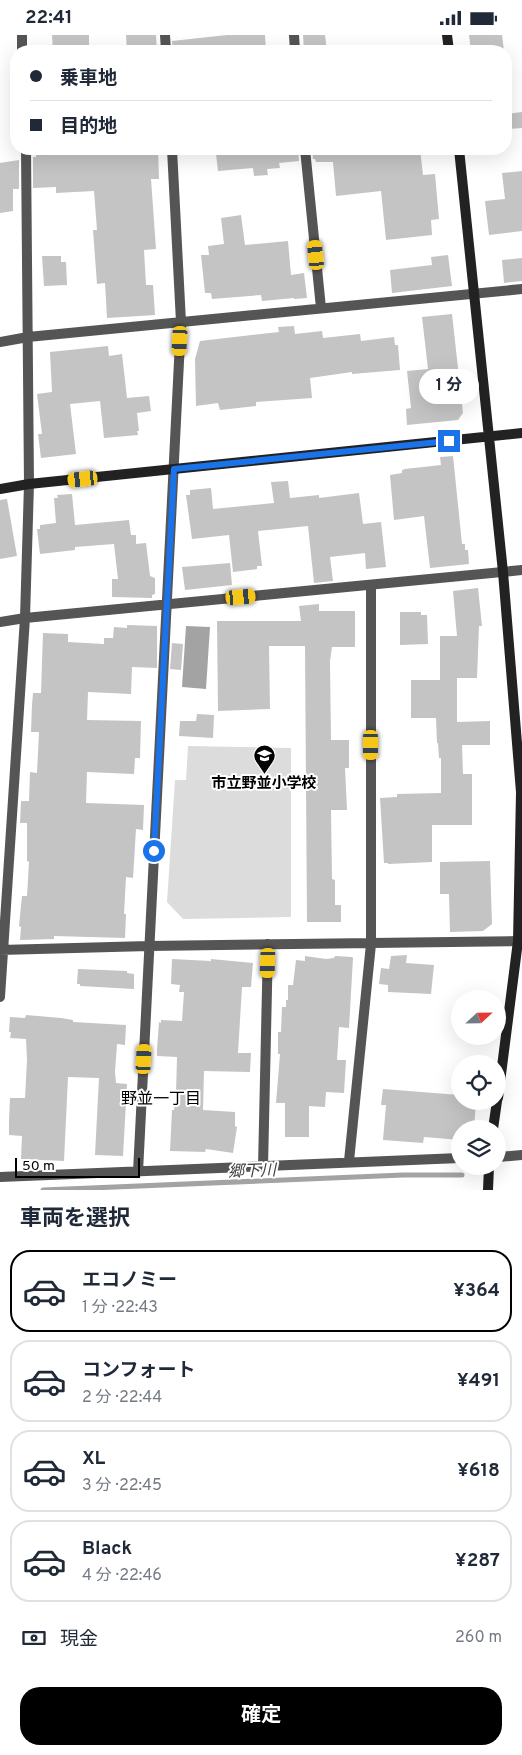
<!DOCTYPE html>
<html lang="ja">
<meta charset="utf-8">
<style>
:root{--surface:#fff;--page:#f2f2f3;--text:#1f2937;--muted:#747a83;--line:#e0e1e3;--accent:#000}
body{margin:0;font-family:Overpass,"Noto Sans JP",sans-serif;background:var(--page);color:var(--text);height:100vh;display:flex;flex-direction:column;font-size:19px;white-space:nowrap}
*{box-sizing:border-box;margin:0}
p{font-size:16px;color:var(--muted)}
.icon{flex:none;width:28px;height:28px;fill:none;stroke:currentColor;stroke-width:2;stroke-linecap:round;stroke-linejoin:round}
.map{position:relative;height:1155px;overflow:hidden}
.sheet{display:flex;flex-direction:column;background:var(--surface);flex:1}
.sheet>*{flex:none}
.top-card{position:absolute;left:10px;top:10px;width:502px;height:110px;border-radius:20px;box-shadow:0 5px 20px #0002;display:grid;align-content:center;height:110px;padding:0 20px;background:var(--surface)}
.needle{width:32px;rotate:68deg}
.tools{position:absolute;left:451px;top:955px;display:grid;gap:10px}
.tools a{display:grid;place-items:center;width:55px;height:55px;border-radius:50%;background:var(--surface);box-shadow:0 5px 20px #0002;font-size:25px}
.scale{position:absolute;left:15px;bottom:12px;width:125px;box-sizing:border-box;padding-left:5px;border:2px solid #000;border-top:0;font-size:14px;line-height:18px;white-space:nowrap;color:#000;-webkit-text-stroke:4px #fff;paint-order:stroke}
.end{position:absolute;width:22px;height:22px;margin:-11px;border:6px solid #1a73e8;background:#fff;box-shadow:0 0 0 2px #fff}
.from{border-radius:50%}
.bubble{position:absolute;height:35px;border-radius:18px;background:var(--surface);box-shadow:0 5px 20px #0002;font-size:16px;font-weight:700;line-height:35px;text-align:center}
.car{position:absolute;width:15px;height:30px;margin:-15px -8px;border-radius:6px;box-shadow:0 0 4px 1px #0007;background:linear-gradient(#f5c518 24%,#345 0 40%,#f5c518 0 76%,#345 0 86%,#f5c518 0)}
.top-card b{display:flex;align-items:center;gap:18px;height:48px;font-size:19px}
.top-card b+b{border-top:1px solid var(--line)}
.top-card i{width:12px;height:12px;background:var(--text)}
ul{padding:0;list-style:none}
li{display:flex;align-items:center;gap:15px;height:82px;margin:0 10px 8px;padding:0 10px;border:2px solid var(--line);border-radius:20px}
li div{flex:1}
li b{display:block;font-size:19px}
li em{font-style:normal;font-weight:700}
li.on{border-color:var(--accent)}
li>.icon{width:45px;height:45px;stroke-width:1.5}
h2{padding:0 20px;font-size:22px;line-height:60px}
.pay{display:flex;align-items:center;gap:12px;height:55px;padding:0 20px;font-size:19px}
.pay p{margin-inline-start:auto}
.primary-button{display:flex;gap:10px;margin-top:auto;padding:10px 20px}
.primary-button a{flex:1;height:58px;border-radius:20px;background:var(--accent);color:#fff;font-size:20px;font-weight:700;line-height:58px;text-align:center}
.status{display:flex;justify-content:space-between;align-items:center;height:35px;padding:0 25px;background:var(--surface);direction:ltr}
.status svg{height:14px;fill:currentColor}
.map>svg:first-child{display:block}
</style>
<div class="status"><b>22:41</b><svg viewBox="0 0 49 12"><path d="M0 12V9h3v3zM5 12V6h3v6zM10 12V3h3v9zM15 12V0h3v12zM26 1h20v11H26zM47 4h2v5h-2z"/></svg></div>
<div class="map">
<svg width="522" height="1155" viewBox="0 0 522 1155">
<rect width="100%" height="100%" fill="#fff"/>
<path fill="#dcdcdc" d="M188,711l103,2v169l-108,2 -16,-17 8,-122h11z"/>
<path fill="#a3a3a3" d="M186,591l24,1 -4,62 -24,-2z"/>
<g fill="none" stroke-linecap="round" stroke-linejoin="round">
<path stroke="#a3a3a3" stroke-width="5" d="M43,1155l360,-15h59"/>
</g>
<path fill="#c4c4c4" d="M52,0h37v16h-36z
M126,0h30l1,16h-30z
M227,0h38l1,16h-93l-1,-10z
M303,0h22l2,16h-23z
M469,0h33l2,16h-33z
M522,77v16l-15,1 -1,-15z
M36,114h122l1,30h-8l5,70 -12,1 2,35h7l2,30 -48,3 -2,-35 -8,1 -4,-54h4l-3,-39 -38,2v-6l-23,1v-31h3z
M219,114h79l1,12 -20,2 1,5 -13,1 1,6 -14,1 -1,-8 -35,3 -2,-17h3z
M312,114h108l3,26 12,-1 4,45 -8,1 1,15 -46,5 -5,-49 -45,5 -3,-34h-17l-1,-3h-2z
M19,125v29h-6v22l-13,2v-50z
M522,136v60l-33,4 -4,-34 20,-2 -3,-26z
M241,180l4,30 43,-4 3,34 13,-2 3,25 -13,1v-1l-32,3 -1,-6 -49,4 -1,-6h-6l-4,-38h8l-1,-9 16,-2 -3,-26z
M448,220l4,31 -60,7 -2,-23 42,-5 -1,-8z
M42,221h19v6h5l1,23 -23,1z
M522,223v23l-18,2 -2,-23z
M452,279l11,99 -5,7 -51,5 -1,-16 5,-1 -4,-37 21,-2 -6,-52z
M294,291l1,8 27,-3 1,7 37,-4 1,7 33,-4 1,8h3l2,25 -48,4v-2l-42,6 2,20 -56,4v4l-36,4 -2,-7 -22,3 -1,-47 5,-18 79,-9 -1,-5z
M108,311l1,10 13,-2 5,44 22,-2 2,15 -14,2 2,18h-2l1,4 -34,3 -4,-37 -30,3 6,50 -35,4 -3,-24h4l-5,-40 15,-2 -2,-40z
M453,421l9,88h3v6h3l1,14 -39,4 -6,-52 -30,4 -4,-45 12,-2v-3l3,-1 36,-4 -1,-8z
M288,446l2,17 29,-3v3l40,-5 4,31 18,-2 5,45 -20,2 -1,-16 -35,4 3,24 -19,2 -6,-57 -50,5 4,35h-5v3l-24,3 -4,-37 -37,4 -6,-44h4v-5l21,-2 2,21 61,-6 -3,-21z
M72,459l3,31 54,-5 2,15h5v9l10,-1 4,33 5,2v16l-3,1v3l-40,-1v-18h6l-4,-35 -39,3v3l-35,4 -3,-25h3v-4l16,-2 -2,-25h4l-1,-3z
M7,464l10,57 -17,3v-59z
M230,528l2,22 -47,5 -3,-23z
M478,553l4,38h-3l-2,52h-20v44l33,-1v24h-28l1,29h9v51h-40v37l-44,2v-1h-4l-4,-65 17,-1v-3l44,-1v-35h-2l-1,-15h-1l-1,-25h-25v-38h29v-44h17l-4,-45z
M319,569v7h36v36h-23l-2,14 1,79h18v28h-4l2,42h-16l1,69 3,1v25h6v17h-34l-2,-276h-36l1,63 -52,2 -1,-90h84l-2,-15z
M400,577h21v3h6l1,29 -28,1z
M127,590l30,1v42l-25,-1 -1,27 -43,-2 -1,28 54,1 -1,37h-5l-1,16 -47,-2 -1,31 58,2 -1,25 -7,-1 -3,49 -7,-1 -2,37h2l-1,24 -71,-2v3l-34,1 1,-13 -2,-1 3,-30h5l2,-34 -2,-1v-38h-7l1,-22h8l1,-29 7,1 2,-41h-8l1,-27 1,-12h8l2,-60 25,1v8l36,2v-6h9l1,-11 13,1z
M172,608l11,1 -2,26 -11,-1z
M197,679l17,1 -1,23 -34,-2 1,-15h16z
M490,826l2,63 -9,7 -33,1 -1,-38h-9v-32z
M407,920l-1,8 28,2 -3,29 -43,-2v-7l-9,-1 2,-16 8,1 2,-13z
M305,921l21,3 8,-1 1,-2 17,1 1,1 -4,70 -10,-1 -2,33h9l-2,33 -18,-1 -1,15 -16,-1v31h-24v-34h-9l4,-49h-2v-22h3l1,-25h4v-7h2v-15h5l3,-25 9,1z
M172,924l39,2v-2l42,4 -2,24h-9l-4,66h13l-1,19 -46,-1 -1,39 32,2v14l2,1 -4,26 -27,-4 -1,3 -35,-1 2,-41h2l2,-16 1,-37 -20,-1v-7l2,-27 2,1v-3l21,1 2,-29h-5l1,-7 -9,-1z
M78,934l49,2v2l7,1v15l-54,-3v-2h-3z
M26,980l35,3 12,2v2l53,3 -1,20 -8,-1 -2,28 1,11 11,1 -4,72 -28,-1 4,-77 -31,-1 -4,84 -43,-2 1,-23 -13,-1v-14l1,-23h15l2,-38 -1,-21 -16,-1 1,-6h-2l1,-15 15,1z
M383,1054l77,6v6h16l-2,28h-14v11l-36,-3 -1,6 -40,-3 3,-35h-5z"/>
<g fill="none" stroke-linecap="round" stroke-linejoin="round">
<path stroke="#555" stroke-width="10" d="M22,0v16
M165,0l1,16
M294,0l1,16
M305,114l16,159
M0,307l28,-5 494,-48
M0,587l25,-4 497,-48
M0,915l149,-4 373,-5
M0,962l25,-379 4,-134 -3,-335
M498,1122l24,-2
M349,1126l22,-217v-359
M263,1132l5,-223
M138,1137l43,-850 -9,-173
M0,1142l460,-19"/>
<path stroke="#222" stroke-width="10" d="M447,0l2,16
M459,114l44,423 18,220 -3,149 -20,157
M0,454l29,-5 493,-51
M493,1094l4,-28
M488,1155l1,-24"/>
</g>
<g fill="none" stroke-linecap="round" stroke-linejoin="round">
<path stroke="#1a73e8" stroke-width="6" d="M154,816l20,-382 275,-28"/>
</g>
<defs>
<symbol id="school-pin" viewBox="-11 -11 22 30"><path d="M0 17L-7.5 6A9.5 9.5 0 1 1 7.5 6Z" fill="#000" stroke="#fff"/><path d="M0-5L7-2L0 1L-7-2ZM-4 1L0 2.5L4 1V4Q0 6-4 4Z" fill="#fff"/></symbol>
</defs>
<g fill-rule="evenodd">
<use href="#school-pin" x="252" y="708" width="25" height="34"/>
</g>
<g text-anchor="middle" stroke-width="4" stroke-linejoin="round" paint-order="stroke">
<g font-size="15" font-weight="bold" fill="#000" stroke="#fff">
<text x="264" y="753">市立野並小学校</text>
</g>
<g font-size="16" fill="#000" stroke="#fff">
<text x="161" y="1069">野並一丁目</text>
</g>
<g font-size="16" font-style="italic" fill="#444" stroke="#fff">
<text transform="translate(252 1135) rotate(-2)" y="6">郷下川</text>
</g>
</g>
</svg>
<div class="tools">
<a><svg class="needle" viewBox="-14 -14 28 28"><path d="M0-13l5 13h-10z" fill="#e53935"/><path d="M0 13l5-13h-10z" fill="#747a83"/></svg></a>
<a><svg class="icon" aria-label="locate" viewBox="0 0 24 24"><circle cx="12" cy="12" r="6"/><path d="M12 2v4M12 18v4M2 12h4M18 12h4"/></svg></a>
<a><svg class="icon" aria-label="layers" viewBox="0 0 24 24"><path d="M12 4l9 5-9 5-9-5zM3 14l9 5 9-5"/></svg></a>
</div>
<div class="scale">50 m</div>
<i class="end from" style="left:154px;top:816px"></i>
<i class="end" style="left:449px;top:406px"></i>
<div class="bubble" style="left:419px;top:334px;width:60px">1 分</div>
<i class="car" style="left:316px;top:220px;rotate:354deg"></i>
<i class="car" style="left:180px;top:306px;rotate:183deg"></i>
<i class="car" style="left:83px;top:444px;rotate:264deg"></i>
<i class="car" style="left:241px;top:562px;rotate:85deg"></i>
<i class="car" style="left:371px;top:710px;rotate:180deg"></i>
<i class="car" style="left:268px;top:928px;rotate:182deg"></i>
<i class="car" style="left:144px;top:1024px;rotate:3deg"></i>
<div class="top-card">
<b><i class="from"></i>乗車地</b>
<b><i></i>目的地</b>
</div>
</div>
<section class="sheet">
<h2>車両を選択</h2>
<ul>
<li class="on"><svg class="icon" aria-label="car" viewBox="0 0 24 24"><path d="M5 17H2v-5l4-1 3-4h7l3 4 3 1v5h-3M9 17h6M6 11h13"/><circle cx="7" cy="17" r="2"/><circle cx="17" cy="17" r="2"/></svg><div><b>エコノミー</b><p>1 分 · 22:43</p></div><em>¥364</em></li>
<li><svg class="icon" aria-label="car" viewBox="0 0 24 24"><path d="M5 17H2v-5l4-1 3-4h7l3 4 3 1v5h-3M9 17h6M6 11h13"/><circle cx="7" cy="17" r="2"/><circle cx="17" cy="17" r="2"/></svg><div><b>コンフォート</b><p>2 分 · 22:44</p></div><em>¥491</em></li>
<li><svg class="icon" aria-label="car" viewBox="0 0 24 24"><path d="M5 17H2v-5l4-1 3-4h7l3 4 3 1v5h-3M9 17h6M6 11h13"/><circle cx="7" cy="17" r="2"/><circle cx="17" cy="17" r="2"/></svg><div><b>XL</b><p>3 分 · 22:45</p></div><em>¥618</em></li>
<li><svg class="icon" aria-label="car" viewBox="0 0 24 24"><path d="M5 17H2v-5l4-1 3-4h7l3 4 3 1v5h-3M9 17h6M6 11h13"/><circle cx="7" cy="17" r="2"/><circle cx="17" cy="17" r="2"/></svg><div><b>Black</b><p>4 分 · 22:46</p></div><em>¥287</em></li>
</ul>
<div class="pay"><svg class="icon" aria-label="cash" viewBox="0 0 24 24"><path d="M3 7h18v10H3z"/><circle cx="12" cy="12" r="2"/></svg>現金<p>260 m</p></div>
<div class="primary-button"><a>確定</a></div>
</section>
